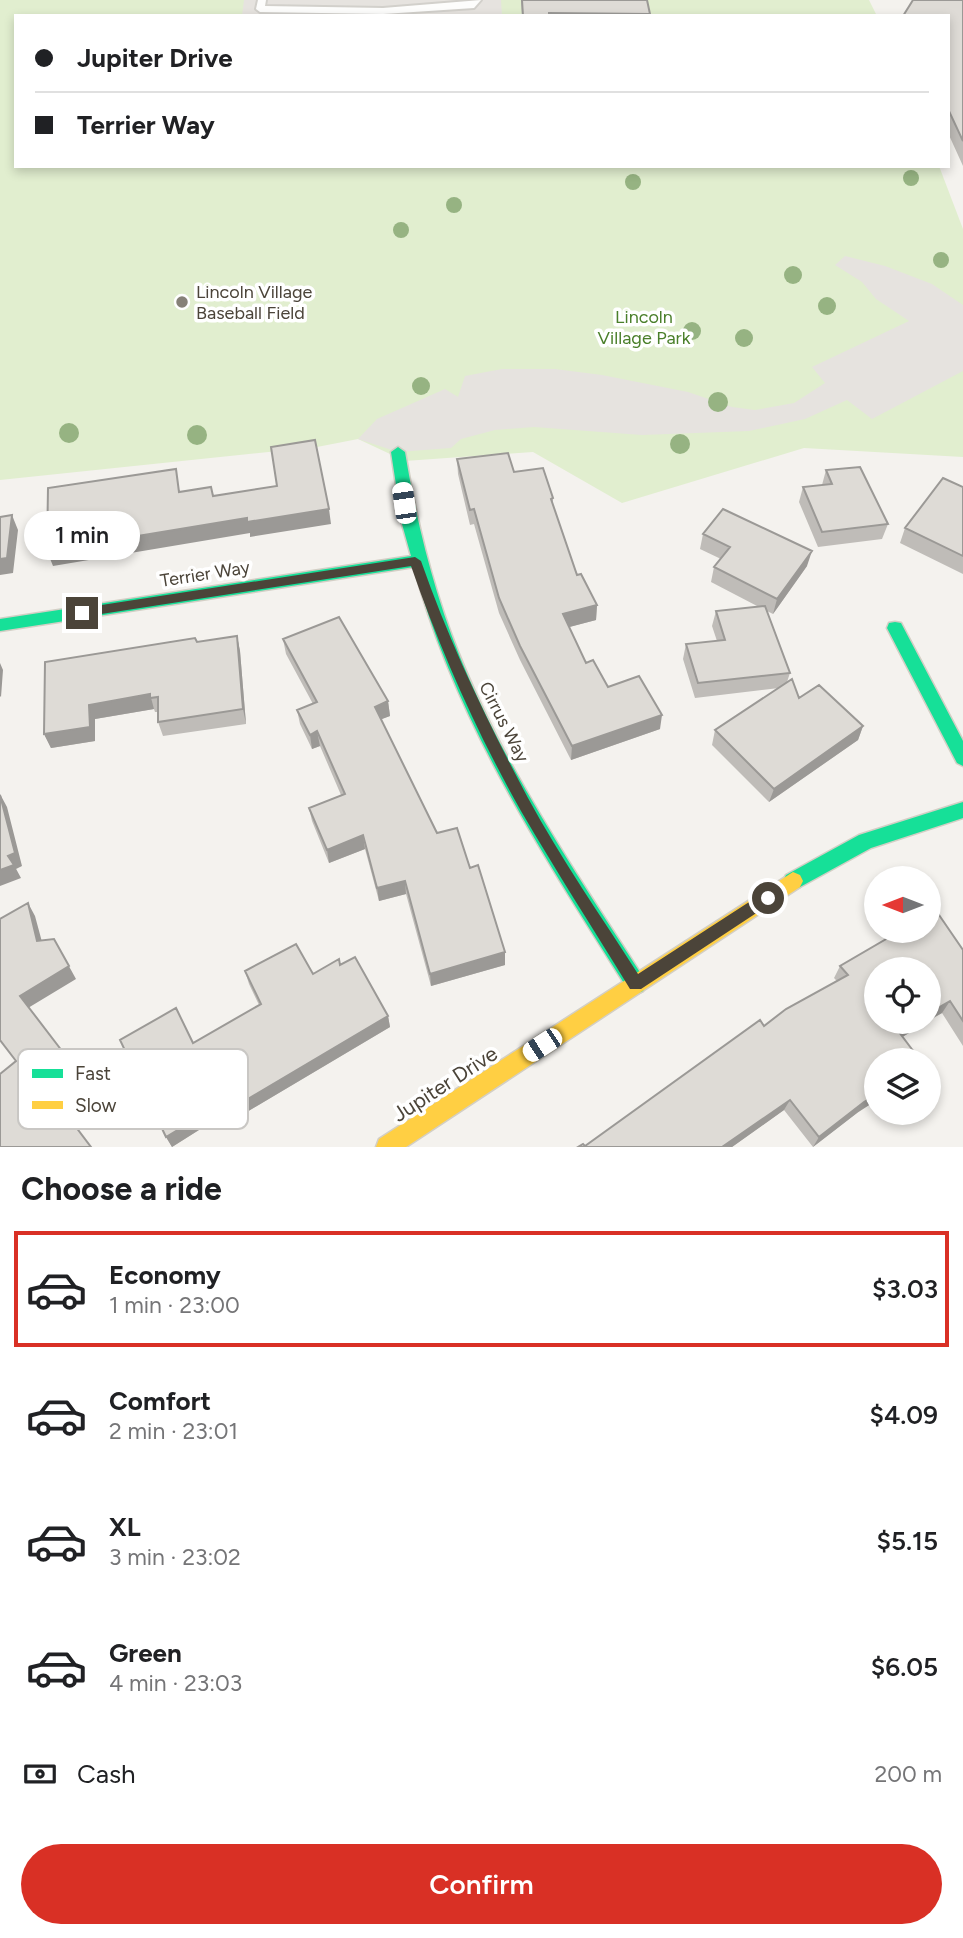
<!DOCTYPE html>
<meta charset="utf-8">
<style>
:root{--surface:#fff;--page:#f6f6f6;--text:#202124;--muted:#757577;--line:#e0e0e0;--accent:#d93025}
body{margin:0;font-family:Figtree,sans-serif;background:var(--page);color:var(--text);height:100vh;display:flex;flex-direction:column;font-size:26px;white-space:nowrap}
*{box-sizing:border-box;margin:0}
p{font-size:23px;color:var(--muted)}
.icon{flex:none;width:38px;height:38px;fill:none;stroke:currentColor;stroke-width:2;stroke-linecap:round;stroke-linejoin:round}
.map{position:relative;height:1147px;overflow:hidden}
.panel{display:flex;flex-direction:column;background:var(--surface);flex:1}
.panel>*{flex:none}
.banner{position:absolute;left:14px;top:14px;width:936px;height:154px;border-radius:0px;box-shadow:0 4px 10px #0003;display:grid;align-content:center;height:154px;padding:0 21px;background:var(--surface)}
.needle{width:46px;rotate:270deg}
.buttons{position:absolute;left:864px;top:866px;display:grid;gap:14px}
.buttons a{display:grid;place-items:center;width:77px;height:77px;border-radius:50%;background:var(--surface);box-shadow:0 4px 10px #0003;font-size:35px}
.end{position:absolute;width:32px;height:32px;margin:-16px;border:9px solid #4b4439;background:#fff;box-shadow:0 0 0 4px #fff}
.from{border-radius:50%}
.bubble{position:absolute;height:49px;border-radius:24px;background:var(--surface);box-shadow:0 4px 10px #0003;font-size:23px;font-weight:600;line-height:49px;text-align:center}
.car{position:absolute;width:21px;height:42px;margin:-21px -10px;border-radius:9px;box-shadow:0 0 5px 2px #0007;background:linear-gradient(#fff 24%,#345 0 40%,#fff 0 76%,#345 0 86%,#fff 0)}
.banner b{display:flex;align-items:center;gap:24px;height:66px;font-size:26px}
.banner b+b{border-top:2px solid var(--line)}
.banner i{width:18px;height:18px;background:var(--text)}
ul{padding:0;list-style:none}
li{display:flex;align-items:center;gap:21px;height:116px;margin:0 14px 10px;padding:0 7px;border:4px solid transparent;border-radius:0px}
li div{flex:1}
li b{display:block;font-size:26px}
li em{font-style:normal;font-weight:600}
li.active{border-color:var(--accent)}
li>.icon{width:63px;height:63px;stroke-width:1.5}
h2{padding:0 21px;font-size:32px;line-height:84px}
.pay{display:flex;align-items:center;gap:18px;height:77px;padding:0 21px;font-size:26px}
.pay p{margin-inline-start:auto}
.primary-button{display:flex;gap:14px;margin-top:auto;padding:14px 21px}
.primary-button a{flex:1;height:80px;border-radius:42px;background:var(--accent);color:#fff;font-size:28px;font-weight:600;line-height:80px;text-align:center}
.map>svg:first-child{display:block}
</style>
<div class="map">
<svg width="963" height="1147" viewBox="0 0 963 1147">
<rect width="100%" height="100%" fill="#f4f2ee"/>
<path fill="#e1eecf" d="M0,0h869l8,16h-861v150h923l24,63v228l-159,-9 -182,55 -89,-51 -128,9 -47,-22 -41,8 -317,33z"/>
<path fill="#e6e3df" d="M244,0h257l1,16h-260z
M845,256l40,10 47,18 31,21v66l-91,48 -25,-19 -42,19 -56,12 -107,4 -108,-8 -39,3 -34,9 -10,9 -53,4 -40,-13 19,-20 68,-30 13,8 7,-21 37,-7h53l47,6 86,17 44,15 23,3 39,-7 31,-20 -13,-16 97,-46 -33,-22 -14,-17 -27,-17z"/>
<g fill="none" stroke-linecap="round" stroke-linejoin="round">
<defs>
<path id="lane" d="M258,0h8l-1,6 118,2 98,-8 -7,8 -91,6 -123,-2 -4,-3z"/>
<path id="fast" d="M398,447l7,5c8,48 18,94 32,140 42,139 128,264 206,385l3,7 -3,7 -7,3 -7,-3c-84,-133 -174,-270 -215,-424l-414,64v-12l411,-63 -9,-32 -11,-72z
M895,622l6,1 62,118v25l-6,-3 -70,-135 2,-5z
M963,802v16l-92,30 -71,39 -7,3 -7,-3 -3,-6 3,-6 73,-40z"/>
<path id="slow" d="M793,872l7,3 3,6 -3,6 -394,260h-30l3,-8z"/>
</defs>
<use href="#lane" stroke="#d2d0cb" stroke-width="4"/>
<use href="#fast" stroke="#d3cfc5" stroke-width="3"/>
<use href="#slow" stroke="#d3cfc5" stroke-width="3"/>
<use href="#lane" fill="#fdfdfc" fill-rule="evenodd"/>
<use href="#fast" fill="#16e098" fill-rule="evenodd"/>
<use href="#slow" fill="#ffcf43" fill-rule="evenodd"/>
</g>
<g fill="#96b382">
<circle cx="911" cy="178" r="8"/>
<circle cx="633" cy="182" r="8"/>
<circle cx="454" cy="205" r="8"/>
<circle cx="401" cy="230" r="8"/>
<circle cx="941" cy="260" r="8"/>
<circle cx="793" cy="275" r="9"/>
<circle cx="827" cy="306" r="9"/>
<circle cx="692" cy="331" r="9"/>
<circle cx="744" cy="338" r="9"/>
<circle cx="421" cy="386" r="9"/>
<circle cx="718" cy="402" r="10"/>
<circle cx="69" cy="433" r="10"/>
<circle cx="197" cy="435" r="10"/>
<circle cx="680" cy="444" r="10"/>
</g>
<path fill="#bfbcb8" d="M521,0h126l3,16h-128z
M963,0v166l-15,-33v-117z
M457,459l57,13 39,26v7l24,70 20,30 -1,15 -27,7 17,36 22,24 52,42 -89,31 -51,-100 -21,-47 -25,-89 -4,1 -12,-51z
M826,470l62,54 -6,15 -64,8 -19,-45 4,-15 19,-2z
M963,487v87l-63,-31 5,-15z
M703,534l104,32 -34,48 -6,-3 23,62 -3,9 12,16 64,28 -5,14 -89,62 -57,-57 3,-15 64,-42 -84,10 -12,-39 3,-15 31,-3 -5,-15 4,-15 43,-4 -48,-25 3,-15 7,-8 -21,-10z
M237,636l3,15 6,73 -83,12 -5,-14v-10h-3l-1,-3 -59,10v22l-44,7 -7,-14 153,-92z
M283,639l105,62 2,15 -9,3 56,114 33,35 35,97 -74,21 -25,-92 -27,7 -14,-52 -36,14 -17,-42 -3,-13 32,-13 -21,-49 -8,3 -12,-25 -3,-14 16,-6 -27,-50z
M963,950v96l-21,-33 -40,24 -45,76 -44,34 -29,-37 -52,37h-154l7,-1 179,-120 73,-45 -3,-3 6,-12z
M340,965l48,51 2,11 -165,98 -7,-7 -46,29 -6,-10 27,-94 66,-38 -10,-21 -4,-13 68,3z"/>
<path fill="#9b9996" d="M329,509l2,15 -81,13v-4l-197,33 -6,-15 200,-33z
M12,515l6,15 -5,43 -13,2v-16z
M812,551l-5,15 -34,48 4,-15z
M597,605l-1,15 -34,9 1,-15z
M237,636l3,15 6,73 -3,-15z
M0,663l3,7 -2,27 -1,-1z
M150,694l4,15 -59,10v22l-44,7 -7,-14 45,-29z
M388,701l2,15 -13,5 -2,-14z
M662,715l-2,14 -89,31 1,-14z
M863,726l-5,14 -89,62 5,-13z
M317,731l3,15 -8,3 -2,-14z
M0,794l7,13 15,59 -6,3 -8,-13z
M363,835l2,14 -36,14 -2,-13z
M14,865l7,13 -21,8v-16z
M405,881l1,13 -27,7 -2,-13z
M28,903l7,13 10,37 -8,-12z
M54,939l22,40 -48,29 -8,-12z
M505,952v13l-74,21 -1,-12z
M950,1001l-8,12 -13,7v-7z
M388,1016l2,11 -165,98 -4,-10z
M915,1022h12l-36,22 8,-12z
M72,1064l8,11 -27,22 -8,-11z
M877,1094v6l-20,13 -44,34 6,-10 45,-35z
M790,1100l-6,10 -52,37h-10z
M214,1108l4,10 -46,29 -6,-10z"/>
<path fill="#dedbd6" stroke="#9b9996" stroke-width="2" d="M522,0h125l3,14 -101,-1v3h-26z
M913,0h50v141l-15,-32v-93h-45z
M315,440l14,69 -82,13v-4l-200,33 1,-63 128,-19 3,23 32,-5 2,9 64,-10 -6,-39z
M508,453l6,19 29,-4 10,30 -2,1 26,76 4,-1 16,31 -34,9 23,49 7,-3 15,27 31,-11 23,39 -90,31 -52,-100 -21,-48 -25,-89 -4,1 -13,-51z
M860,467l28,57 -66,8 -19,-45 29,-3 -6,-14z
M943,478l20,9v69l-58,-28z
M723,509l89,42 -35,48 -63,-32 16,-20 -27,-13z
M12,515l-5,43 -7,1v-42z
M765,606l25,67 -92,10 -12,-39 39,-4 -9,-29z
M339,617l49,84 -13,6 62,126 20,-5 13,40 8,-3 27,87 -75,22 -25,-93 -28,7 -14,-53 -36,15 -18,-42 36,-14 -28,-63 -7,4 -13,-25 20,-8 -34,-63z
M237,636l6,73 -85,13v-25l-8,1v-4l-61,11 1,22 -46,7 1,-72 150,-24 2,4z
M792,679l7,19 20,-13 44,41 -89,63 -59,-59z
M0,795l15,58 -7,3 6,9 -14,5z
M28,903l9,38 17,-2 15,27 -49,30 52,68 -27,22 46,61h-91v-73l16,-13 -16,-21v-121z
M937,912l26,38v71l-13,-20 -21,12v-43h-52v52h38l-16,10 21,28h-43v34l-13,8 -45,35 -29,-37 -68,47h-144l5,-3 2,2 175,-126 4,6 22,-17 62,-34 -8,-9 60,-35h29v-15z
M296,944l17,30 26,-15 1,6 15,-8 33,59 -167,99 -7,-7 -48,29 -46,-97 56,-32 17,35 68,-39 -16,-33z"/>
<path fill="#4b4439" d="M415,557l6,4c29,83 66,160 107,237 33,61 73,118 110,176l125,-81h10v9l-132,87h-11c-36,-59 -74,-118 -109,-178 -44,-78 -81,-161 -110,-245l-329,51 -6,-4 6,-5z"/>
<circle fill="#868178" stroke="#fff" stroke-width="2.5" cx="182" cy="302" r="7"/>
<g text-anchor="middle" stroke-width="7" stroke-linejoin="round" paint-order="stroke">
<g font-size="18" fill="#4b4439" stroke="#fff" text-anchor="start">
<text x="196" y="298">Lincoln Village<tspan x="196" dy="21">Baseball Field</tspan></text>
</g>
<g font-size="18" fill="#4a7f2a" stroke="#fff">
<text x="644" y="323">Lincoln<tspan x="644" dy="21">Village Park</tspan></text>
</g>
<g font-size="18" fill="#4b4439" stroke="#fff">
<text transform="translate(205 574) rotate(-9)" y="6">Terrier Way</text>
<text transform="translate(504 722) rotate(63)" y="6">Cirrus Way</text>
</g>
<g font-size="21" fill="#4b4439" stroke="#fff">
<text transform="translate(445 1084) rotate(-33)" y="7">Jupiter Drive</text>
</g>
</g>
<rect x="18" y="1049" width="230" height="80" rx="10" fill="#fff" stroke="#c9c7c4" stroke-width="2"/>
<rect x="32" y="1069" width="31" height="9" fill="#16e098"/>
<rect x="32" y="1101" width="31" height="8" fill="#ffcf43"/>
<g font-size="19" fill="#4b4439">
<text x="75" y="1080">Fast</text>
<text x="75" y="1112">Slow</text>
</g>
</svg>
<div class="buttons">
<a><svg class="needle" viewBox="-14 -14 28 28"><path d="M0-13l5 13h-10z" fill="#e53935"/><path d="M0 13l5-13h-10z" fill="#757577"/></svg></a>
<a><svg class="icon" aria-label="locate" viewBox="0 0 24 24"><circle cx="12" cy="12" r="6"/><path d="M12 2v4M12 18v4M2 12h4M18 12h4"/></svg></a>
<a><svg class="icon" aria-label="layers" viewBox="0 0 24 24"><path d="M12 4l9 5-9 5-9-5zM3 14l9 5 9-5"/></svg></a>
</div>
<i class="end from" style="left:768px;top:898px"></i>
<i class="end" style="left:82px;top:613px"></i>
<div class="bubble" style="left:24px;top:511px;width:116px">1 min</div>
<i class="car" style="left:404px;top:503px;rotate:352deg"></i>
<i class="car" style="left:542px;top:1045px;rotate:237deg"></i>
<div class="banner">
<b><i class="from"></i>Jupiter Drive</b>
<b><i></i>Terrier Way</b>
</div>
</div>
<section class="panel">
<h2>Choose a ride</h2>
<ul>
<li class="active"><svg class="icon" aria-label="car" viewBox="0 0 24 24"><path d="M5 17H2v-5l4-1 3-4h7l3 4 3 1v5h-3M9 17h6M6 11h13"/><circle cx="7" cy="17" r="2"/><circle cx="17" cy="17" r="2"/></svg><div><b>Economy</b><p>1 min · 23:00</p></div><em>$3.03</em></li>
<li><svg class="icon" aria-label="car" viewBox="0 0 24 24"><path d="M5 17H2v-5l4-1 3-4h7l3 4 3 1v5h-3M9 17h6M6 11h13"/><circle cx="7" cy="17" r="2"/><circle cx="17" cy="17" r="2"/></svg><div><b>Comfort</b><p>2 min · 23:01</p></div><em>$4.09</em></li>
<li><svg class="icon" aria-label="car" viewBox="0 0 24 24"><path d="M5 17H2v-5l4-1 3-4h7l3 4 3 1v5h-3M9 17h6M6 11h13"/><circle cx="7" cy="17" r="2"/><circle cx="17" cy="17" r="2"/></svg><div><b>XL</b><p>3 min · 23:02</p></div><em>$5.15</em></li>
<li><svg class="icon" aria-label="car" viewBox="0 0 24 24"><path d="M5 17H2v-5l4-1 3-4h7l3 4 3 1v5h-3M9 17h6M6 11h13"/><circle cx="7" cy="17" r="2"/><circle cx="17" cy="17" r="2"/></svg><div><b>Green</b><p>4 min · 23:03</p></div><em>$6.05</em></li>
</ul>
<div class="pay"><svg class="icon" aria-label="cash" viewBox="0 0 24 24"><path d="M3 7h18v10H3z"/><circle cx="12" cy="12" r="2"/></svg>Cash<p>200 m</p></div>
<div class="primary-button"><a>Confirm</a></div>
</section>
